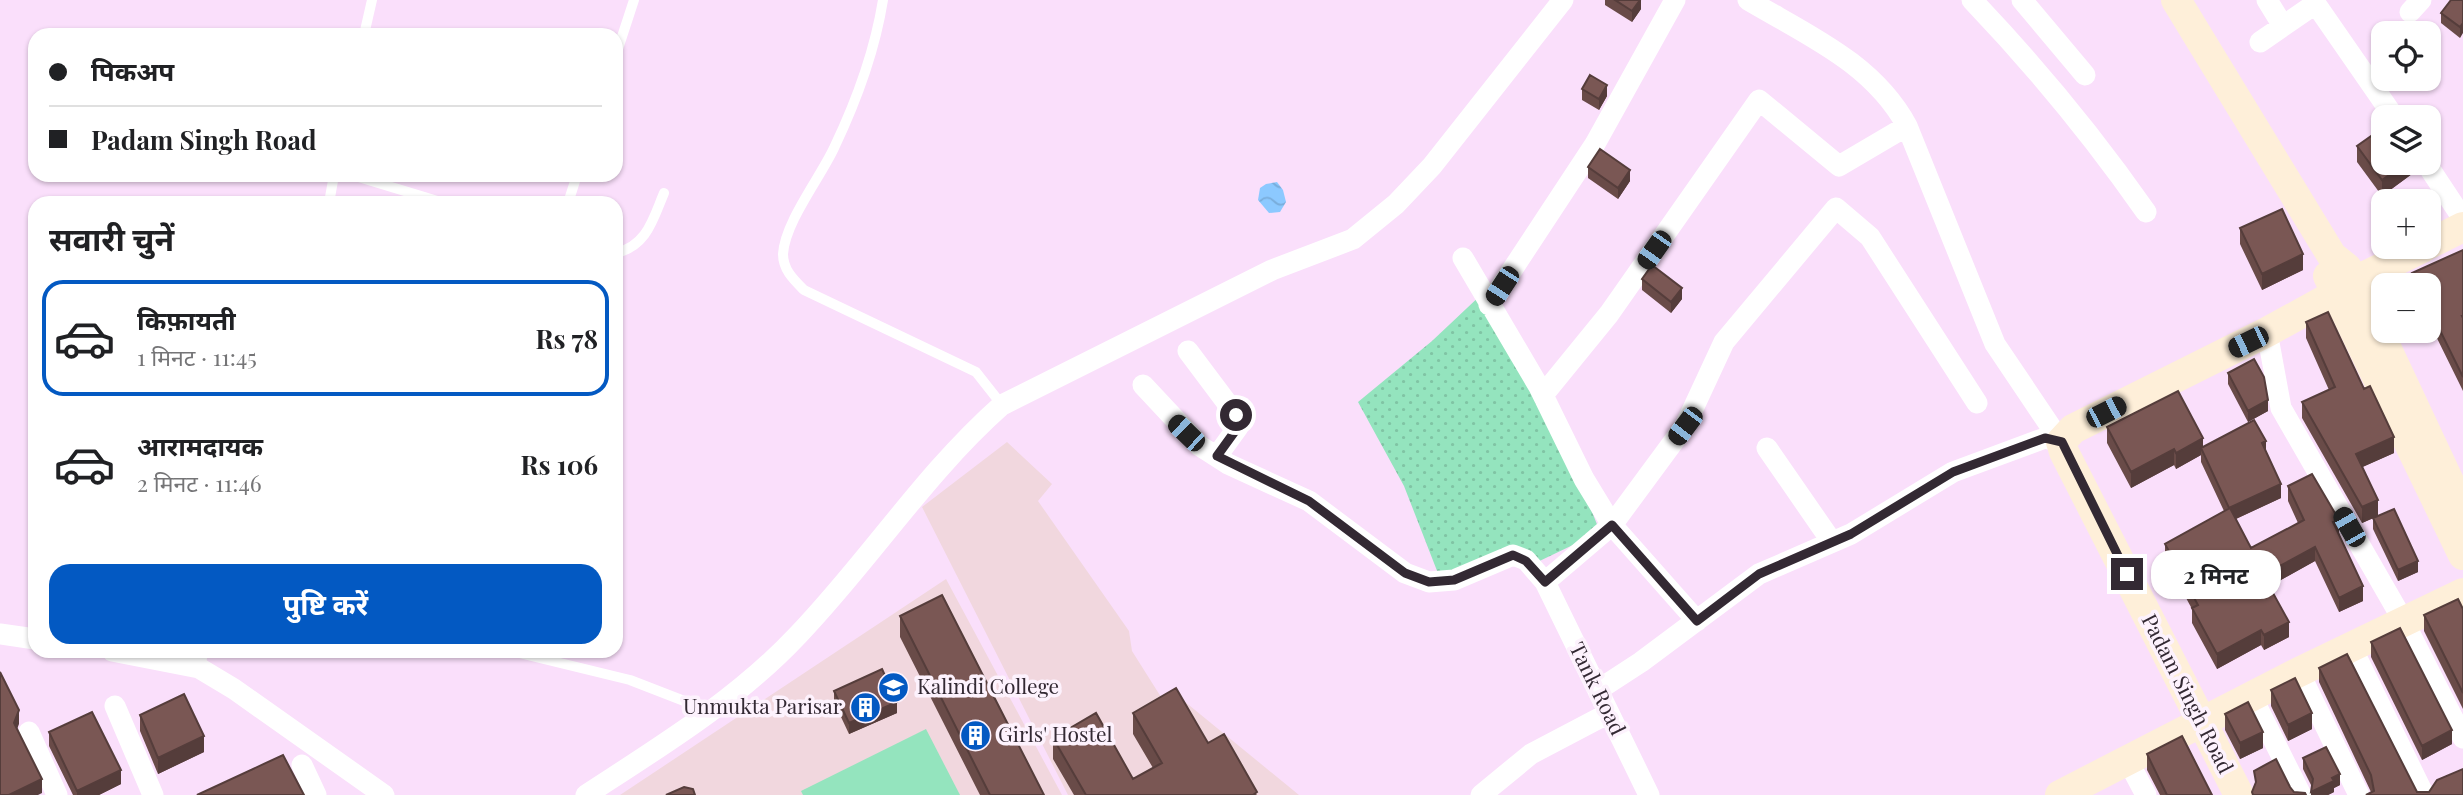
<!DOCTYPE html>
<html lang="hi">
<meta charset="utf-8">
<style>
:root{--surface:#fff;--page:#f2f2f2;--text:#202124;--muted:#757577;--line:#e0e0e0;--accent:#0359c2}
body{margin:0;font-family:"Playfair Display","Noto Sans Devanagari",serif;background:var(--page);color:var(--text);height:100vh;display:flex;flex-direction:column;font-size:26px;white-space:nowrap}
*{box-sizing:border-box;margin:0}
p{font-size:23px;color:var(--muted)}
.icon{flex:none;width:38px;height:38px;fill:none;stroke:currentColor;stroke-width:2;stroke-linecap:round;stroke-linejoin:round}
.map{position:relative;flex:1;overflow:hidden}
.panel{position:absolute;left:28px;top:196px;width:595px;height:462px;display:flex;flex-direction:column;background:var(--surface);border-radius:21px;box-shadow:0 2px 5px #0004}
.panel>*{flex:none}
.guide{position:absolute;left:28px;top:28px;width:595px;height:154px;border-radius:21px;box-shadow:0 2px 5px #0004;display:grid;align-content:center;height:154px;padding:0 21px;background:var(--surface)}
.tools{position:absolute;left:2371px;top:21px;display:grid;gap:14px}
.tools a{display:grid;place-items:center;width:70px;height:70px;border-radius:14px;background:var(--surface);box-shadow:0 2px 5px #0004;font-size:35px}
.end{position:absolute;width:32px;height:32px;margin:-16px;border:9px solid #332933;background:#fff;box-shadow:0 0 0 4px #fff}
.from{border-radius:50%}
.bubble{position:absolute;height:49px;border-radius:21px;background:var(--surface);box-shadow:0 2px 5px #0004;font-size:23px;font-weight:700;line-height:49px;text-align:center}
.car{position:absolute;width:21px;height:42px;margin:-21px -10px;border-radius:9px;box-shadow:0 0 5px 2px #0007;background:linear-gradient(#222 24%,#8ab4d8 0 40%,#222 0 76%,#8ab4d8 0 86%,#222 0)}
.guide b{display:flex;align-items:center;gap:24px;height:66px;font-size:26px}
.guide b+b{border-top:2px solid var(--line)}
.guide i{width:18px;height:18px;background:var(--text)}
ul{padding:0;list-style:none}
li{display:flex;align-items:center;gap:21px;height:116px;margin:0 14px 10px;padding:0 7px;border:4px solid transparent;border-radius:21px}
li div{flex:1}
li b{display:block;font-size:26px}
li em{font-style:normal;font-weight:700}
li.on{border-color:var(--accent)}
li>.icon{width:63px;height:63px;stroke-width:1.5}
h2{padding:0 21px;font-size:32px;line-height:84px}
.primary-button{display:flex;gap:14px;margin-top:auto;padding:14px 21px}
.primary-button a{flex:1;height:80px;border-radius:21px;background:var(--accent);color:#fff;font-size:28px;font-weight:700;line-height:80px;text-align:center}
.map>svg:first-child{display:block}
</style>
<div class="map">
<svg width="2463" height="795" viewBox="0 0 2463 795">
<defs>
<pattern id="grass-dots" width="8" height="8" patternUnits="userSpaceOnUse" patternTransform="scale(1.75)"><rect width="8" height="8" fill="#94e4be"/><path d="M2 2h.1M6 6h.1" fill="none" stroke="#80c4a4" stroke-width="1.8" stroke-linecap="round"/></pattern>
<pattern id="water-waves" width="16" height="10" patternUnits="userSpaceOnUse" patternTransform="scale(1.75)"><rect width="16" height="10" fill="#8cc9ff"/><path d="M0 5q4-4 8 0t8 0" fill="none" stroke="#79addb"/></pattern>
</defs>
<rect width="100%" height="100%" fill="#fadffb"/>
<path fill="#f1d7de" d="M1007,442l45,42 -14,17 91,130 3,20 29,46 12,-5 126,103h-231l-146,-288z
M946,579l116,216h-442z"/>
<path fill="url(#grass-dots)" d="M1484,292l61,101 55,139 -73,35 -13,-13 -73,27 -37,-95 -46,-84 74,-61z"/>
<path fill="#94e4be" d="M926,729l34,66h-157l-2,-4z"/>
<path fill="url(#water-waves)" d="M1277,182l6,8 3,12 -6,10 -11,1 -11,-13 2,-12 6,-4z"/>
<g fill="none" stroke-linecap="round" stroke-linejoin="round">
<path stroke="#fff" stroke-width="10" d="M883,0c-8,50 -27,102 -49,148 -14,30 -49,74 -51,106 0,16 11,26 21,36l172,82 26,33
M364,35l8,-35
M616,55l18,-55
M352,175l92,28
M329,203l5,-28
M568,203l9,-28
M616,253c31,-7 37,-34 48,-60
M511,651l119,29 80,31
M199,668l5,-17"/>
<path stroke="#fff" stroke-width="21" d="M1748,0c59,35 125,63 159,126l88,218 66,98
M1972,0c64,67 121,136 174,212
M2022,0l63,75
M2267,0l16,26
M2313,0l81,117
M2410,12l11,-12
M2260,42l55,-38
M2426,163l37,56
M1463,258l76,129 45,92 28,46 85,96
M1489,305l106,-161 80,-144
M2267,332l14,76 123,214 59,116
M1188,351l48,64 2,12 -21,29
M1143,385l57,61 28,18 81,37 96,72 24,9 25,-2 59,-25 13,5 19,22 104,213
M1543,395l66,-81 150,-214 80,66 68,-40
M1767,448l65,94
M1545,582l67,-57 73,-99 39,-84 112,-134 34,29 107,166
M0,634l35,5
M2352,648l72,147
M112,651l87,17 35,21 150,106
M2299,672l60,123
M1598,690l43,-28 118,-88 92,-40 102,-62 92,-34 16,4
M2251,695l50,100
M115,706l38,89
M29,732l28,63
M2127,759l19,36
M302,765l14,30
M586,795c75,-49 151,-95 212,-160 71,-74 127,-162 204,-230l270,-135 81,-31 43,-35 36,-38 131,-166
M1481,795l50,-41 78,-41"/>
<path stroke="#feefd9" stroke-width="30" d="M2176,0l156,256 15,12 8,13 108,230
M2429,244l34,-17
M2328,276l135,279
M2355,281l69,-34
M2060,795l239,-123 164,-79
M2239,795l-175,-343 -3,-10 12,-13 194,-97 69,-38"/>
</g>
<path fill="#694b48" d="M1605,0h36v9l-9,13 -27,-17z
M2463,0l-3,38 -19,-15v-10z
M1582,89l25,7 -8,14 -17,-10z
M2357,146l59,17v8l-34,25 -25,-34z
M1588,167l42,14 -12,18 -30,-21z
M2240,228l63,42 -41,20 -22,-46z
M2463,250v141l-34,-69v-37h-17v-12z
M1642,279l40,20 -11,14 -29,-23z
M2306,322l88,131 -32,14 16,49 -16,7 -60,-105v-16l27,-12 -23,-52z
M2228,373l40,38 -20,11 -20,-38z
M2107,427l96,20 63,6 15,45 -45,21 15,29 47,-25 -10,-22v-15l51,47 24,68 -24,11 -24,-51 -45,25 19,51 -25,13 -3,-5 -44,24 -25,-46v-14l-27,-50v-15l59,-33 -23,-49v-7l-25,14 -2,-4 -43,23 -24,-45z
M2373,518l45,54 -20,9 -25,-52z
M2463,609v100l-39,-78v-16z
M900,616l144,179h-64l-80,-158z
M2371,642l81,102 -30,16 -51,-103z
M2319,668l98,124 46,3 -92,-3 -52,-110z
M2271,690l41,39 -24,12 -17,-35z
M834,691l63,22 -48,21 -15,-32z
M1133,713l75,30 49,52h-183l-21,-36v-21l80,41 20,-11 -20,-34z
M2225,714l38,34 -23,11 -15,-29z
M140,715l64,37 -46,22 -18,-43z
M49,732l72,52 -22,11h-26l-24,-49z
M2147,754l65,41h-52l-13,-25z
M2303,758l37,27 -6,3v4l-6,3h-17l1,-8 -9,-18z"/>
<path fill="#553d3b" d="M1640,0h1v9l-9,13v-11z
M2463,23v10l-3,5v-11z
M1607,85v11l-8,14v-11z
M2406,163h10v8l-34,25v-16z
M1630,170v11l-12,18v-11z
M2303,254v16l-41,20v-16z
M1682,288v11l-11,14v-11z
M2268,400v11l-20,11v-11z
M2394,437v16l-38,17v-16z
M2203,438v15l-2,-5v7l-25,14v-16z
M2266,441v14l-4,-12z
M2174,449v16l-43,23v-16z
M2281,484v14l-52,24v-14z
M2378,500v16l-16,7v-16z
M2339,520v14l-6,-12z
M2315,547v14l-52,29v-15z
M2418,561v11l-20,9v-11z
M2363,586v15l-24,11v-14z
M2289,622v15l-25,13v-15z
M2261,630v15l-44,24v-15z
M897,702v11l-48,21v-11z
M19,710v14l-5,13v-14z
M2312,713v16l-24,12v-16z
M2452,730v14l-30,16v-14z
M2263,732v16l-23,11v-16z
M204,736v16l-46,22v-16z
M121,770v14l-22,11h-22v-4z
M2340,774v11l-6,3v4l-6,3h-17v-3l21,-14z
M42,779v14l-4,2h-29z"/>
<path fill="#7a5754" stroke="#553d3b" stroke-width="2" d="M1615,0h25l-8,11z
M2451,0h12v23l-3,4 -19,-14z
M1590,75l17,10 -8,14 -17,-10z
M2384,127v36h22l-24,17 -25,-34z
M1600,149l30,21 -12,18 -30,-21z
M2282,209l21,45 -41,20 -22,-46z
M2463,250v66h-1l1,2v59l-34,-69v-23h-11l-6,-12z
M1652,265l30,23 -11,14 -29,-23z
M2328,312l36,77 6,-3 24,51 -38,17 22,46 -16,7 -60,-105 33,-15 -29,-65z
M2254,359l10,18 4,23 -20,11 -20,-38z
M2178,391l25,47 -27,15 -2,-4 -43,23 -24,-45z
M2254,420l12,21 -4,2 19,41 -52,24 -28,-60z
M2312,474l27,46 -6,2 30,64 -24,12 -24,-51 -52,28 26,47 -25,13 -3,-5 -44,24 -25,-46 6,-3 -33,-61 65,-36 21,40 53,-28 -16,-34z
M2394,509l24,52 -20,9 -25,-52z
M942,595l102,200h-54l-90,-179z
M2458,599l5,10v84l-39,-78z
M2400,628l52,102 -30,16 -51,-104z
M2347,654l70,138h12l8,-12 26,-11v26h-97l8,-4 -3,-16 -52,-107z
M882,669l15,33 -48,21 -15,-32z
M0,672l19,38 -5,13 28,56 -33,16h-9z
M2295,678l17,35 -24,12 -17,-35z
M1176,688l32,55 16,-9 33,58 -4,3h-167l-33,-57 43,-25 37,66 29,-16 -29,-50z
M184,694l20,42 -46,22 -18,-43z
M2248,702l15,30 -23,11 -15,-29z
M92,712l29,58 -44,21 -28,-59z
M2182,736l30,59h-45l-20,-41z
M2326,747l14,27 -8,4 2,3 -23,11 2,-13 -10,-21z
M283,755l21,40h-107z
M2276,759l14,28 4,5 11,1 1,2h-53l-1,-3 4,-10 -2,-11z
M684,787l9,2 2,6h-29z"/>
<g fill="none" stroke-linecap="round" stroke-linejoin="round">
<path stroke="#332933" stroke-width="9" d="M1236,415l2,12 -21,29 92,45 96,72 24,9 25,-2 59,-25 13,6 19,21 67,-57 85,96 62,-47 92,-40 102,-62 92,-34 17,4 65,132"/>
</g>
<defs>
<symbol id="university-disc" viewBox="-11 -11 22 22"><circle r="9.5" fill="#0359c2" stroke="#fdf2fd"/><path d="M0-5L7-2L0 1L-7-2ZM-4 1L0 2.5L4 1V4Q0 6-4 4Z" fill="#fff"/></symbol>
<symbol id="building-disc" viewBox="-11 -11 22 22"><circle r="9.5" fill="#0359c2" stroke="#fdf2fd"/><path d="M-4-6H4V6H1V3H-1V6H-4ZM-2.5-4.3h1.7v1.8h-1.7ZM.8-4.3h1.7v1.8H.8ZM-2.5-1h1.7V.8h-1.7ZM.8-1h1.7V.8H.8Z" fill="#fff"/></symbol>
</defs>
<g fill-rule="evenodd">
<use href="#university-disc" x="876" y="670" width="35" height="35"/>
<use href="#building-disc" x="848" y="690" width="35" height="35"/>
<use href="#building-disc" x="958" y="718" width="35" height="35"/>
</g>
<g text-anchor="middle" stroke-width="7" stroke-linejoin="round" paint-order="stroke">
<g font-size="21" fill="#332933" stroke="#fdf2fd" text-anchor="start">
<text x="917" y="694">Kalindi College</text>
<text x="842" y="714" text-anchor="end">Unmukta Parisar</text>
<text x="998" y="742">Girls' Hostel</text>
</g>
<g font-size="21" fill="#332933" stroke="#fdf2fd">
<text transform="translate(1597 689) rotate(64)" y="7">Tank Road</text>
<text transform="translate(2187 694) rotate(63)" y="7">Padam Singh Road</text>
</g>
</g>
</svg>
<div class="tools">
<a><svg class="icon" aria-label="locate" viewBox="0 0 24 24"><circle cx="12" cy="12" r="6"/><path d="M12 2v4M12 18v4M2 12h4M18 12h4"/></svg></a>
<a><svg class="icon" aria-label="layers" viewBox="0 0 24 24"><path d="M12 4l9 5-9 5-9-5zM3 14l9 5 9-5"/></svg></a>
<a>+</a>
<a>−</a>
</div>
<i class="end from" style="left:1236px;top:415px"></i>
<i class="end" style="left:2127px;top:574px"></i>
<div class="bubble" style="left:2151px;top:550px;width:130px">2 मिनट</div>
<i class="car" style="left:1654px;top:250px;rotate:215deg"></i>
<i class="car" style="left:1502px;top:286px;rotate:213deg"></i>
<i class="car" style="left:2248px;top:342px;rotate:244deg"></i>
<i class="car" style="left:2106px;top:412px;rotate:63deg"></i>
<i class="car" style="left:1685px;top:426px;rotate:217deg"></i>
<i class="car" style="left:1186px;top:433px;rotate:314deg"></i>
<i class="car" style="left:2349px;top:527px;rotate:330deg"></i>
<div class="guide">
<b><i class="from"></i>पिकअप</b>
<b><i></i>Padam Singh Road</b>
</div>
<section class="panel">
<h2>सवारी चुनें</h2>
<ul>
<li class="on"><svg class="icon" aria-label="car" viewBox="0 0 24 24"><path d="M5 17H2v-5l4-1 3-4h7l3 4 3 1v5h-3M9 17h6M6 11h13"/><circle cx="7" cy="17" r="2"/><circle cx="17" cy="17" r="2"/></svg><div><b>किफ़ायती</b><p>1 मिनट · 11:45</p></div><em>Rs 78</em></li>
<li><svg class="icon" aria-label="car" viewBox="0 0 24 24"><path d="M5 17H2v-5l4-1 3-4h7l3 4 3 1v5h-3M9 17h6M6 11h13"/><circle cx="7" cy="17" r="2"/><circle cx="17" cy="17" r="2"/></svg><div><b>आरामदायक</b><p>2 मिनट · 11:46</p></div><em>Rs 106</em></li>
</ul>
<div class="primary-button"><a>पुष्टि करें</a></div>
</section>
</div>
